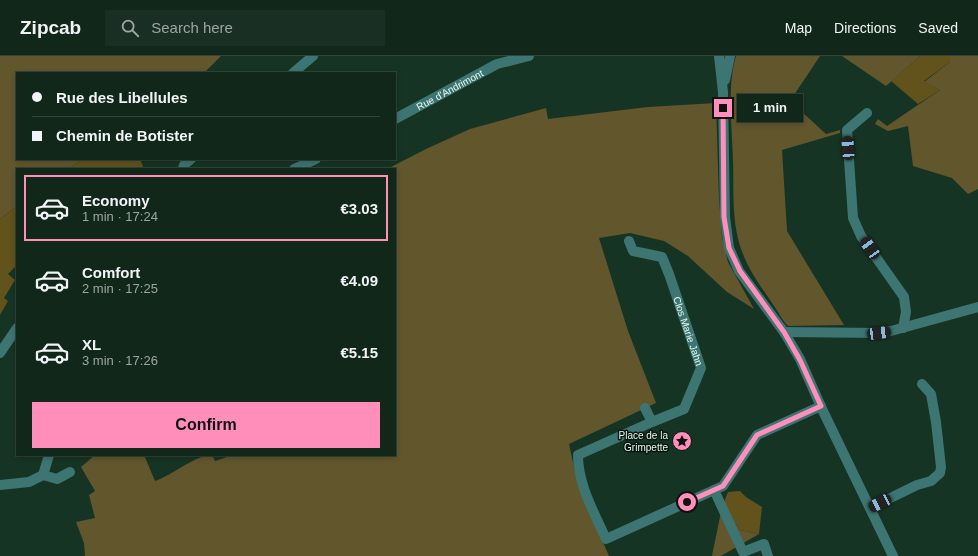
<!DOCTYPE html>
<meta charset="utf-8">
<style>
:root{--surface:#10271a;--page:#192f23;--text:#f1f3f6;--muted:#9ca5a2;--line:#304439;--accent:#ff8eba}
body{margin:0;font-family:Helvetica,sans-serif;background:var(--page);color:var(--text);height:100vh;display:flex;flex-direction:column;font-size:15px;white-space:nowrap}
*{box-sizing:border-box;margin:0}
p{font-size:13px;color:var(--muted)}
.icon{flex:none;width:22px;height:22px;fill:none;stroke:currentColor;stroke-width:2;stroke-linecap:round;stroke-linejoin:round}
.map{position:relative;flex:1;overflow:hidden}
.details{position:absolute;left:16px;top:112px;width:380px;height:288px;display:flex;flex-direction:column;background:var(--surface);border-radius:0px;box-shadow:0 2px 6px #0003,0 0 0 1px var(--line)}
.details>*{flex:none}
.hud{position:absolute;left:16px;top:16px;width:380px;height:88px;border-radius:0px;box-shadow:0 2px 6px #0003,0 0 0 1px var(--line);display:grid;align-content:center;height:88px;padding:0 16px;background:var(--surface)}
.end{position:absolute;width:18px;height:18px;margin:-9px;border:5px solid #ff8eba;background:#111;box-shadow:0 0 0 2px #111}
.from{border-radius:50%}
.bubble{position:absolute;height:28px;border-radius:0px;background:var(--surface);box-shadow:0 2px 6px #0003,0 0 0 1px var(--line);font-size:13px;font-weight:600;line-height:28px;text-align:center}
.car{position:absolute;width:12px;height:24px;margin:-12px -6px;border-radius:5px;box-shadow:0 0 3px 1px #0007;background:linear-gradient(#222 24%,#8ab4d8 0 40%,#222 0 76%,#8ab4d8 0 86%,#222 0)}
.hud b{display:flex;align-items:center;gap:14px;height:38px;font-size:15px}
.hud b+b{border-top:1px solid var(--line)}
.hud i{width:10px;height:10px;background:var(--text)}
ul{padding:7px 0 0;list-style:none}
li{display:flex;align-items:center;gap:12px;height:66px;margin:0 8px 6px;padding:0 8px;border:2px solid transparent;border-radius:0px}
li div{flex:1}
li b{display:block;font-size:15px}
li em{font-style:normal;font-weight:600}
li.on{border-color:var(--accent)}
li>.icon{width:36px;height:36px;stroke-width:1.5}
.button{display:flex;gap:8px;margin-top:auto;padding:8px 16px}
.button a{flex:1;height:46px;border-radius:0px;background:var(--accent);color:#111;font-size:16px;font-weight:600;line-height:46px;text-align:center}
header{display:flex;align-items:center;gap:24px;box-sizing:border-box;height:56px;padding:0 20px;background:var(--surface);border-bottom:1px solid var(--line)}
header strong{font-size:19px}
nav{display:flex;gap:22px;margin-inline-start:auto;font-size:14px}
.search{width:280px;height:36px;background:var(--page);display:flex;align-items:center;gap:10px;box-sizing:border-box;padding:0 14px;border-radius:0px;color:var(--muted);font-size:15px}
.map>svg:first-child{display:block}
</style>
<header>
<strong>Zipcab</strong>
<div class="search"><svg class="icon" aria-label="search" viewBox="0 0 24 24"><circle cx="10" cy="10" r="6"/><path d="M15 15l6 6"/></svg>Search here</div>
<nav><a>Map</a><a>Directions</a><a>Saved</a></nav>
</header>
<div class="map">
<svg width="978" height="500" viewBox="0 0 978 500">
<rect width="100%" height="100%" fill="#163423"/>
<path fill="#62562d" d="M0,0h221l-17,17h-187v86h66l-15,10h-51v37l-17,13z
M736,0h84l-30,45 36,33 14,-4v3l-58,17 5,81 57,94 -56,1c-6,-6 -9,-13 -14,-20 -11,-17 -24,-33 -31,-52 -12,-29 -9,-64 -10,-94 -1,-31 -6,-76 3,-104z
M842,0h78l-34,30z
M950,0h28v133l-10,5 -16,-16 -39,-12 -5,-40 -20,5 -13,-7 3,-5 9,7 53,-36 -16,-8 26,-20z
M716,47l3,96 3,38 6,25 26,47 -27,-17 -39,-36 -24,-15 -34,-8 -31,5 29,93 28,72 -87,41 9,41 31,71h-524l-1,-13 -8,-21 19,-4 -6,-23 6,-4 -14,-24 14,-12h49l11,26c18,-6 40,-26 57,-26l3,6 18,-6h162v-286h-8l39,-20 44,-20 76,-21 2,11 100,-12z
M722,451l18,23 19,4 -38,22h-9z"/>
<path fill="#62521b" d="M920,0h30v6l-26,19 16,9 -22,14 -27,-23z
M83,103h57l4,10h-76z
M17,150v59l-9,9 7,6 -11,18 4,3 -8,14v-96z
M740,435l6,6 16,10 -3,27 -19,-4 -18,-23 6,-15z"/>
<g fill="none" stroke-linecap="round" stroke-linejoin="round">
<g stroke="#3c7571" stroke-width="10">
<path d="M719,0l4,36 2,125 4,31 10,23 45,61 16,27 22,50 71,147"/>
<path d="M293,17l20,-17"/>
<path d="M725,24l5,-24"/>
<path d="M867,57l-20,17 6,88 8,18 43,61 2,15 -3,16"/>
<path id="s1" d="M395,63l102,-55 32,-8"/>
<path d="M183,113l1,-4 7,-6"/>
<path d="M294,113l22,-10"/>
<path id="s2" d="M629,185l4,10 29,6 7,17 32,94 -17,41 -32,13"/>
<path d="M784,276l95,1 12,-2 87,-24"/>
<path d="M0,297l17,-25"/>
<path d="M645,352l7,14 -74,33c0,30 16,57 28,84l117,-53 34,-51 64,-29"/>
<path d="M43,419l14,4 13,-7"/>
<path d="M0,429l29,-3 14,-7 6,-20"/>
<path d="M714,434l29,62 21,-8 4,12"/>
<path d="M870,452l47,-23 14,-4 9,-8 1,-6 -5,-45 -5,-28 -9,-10"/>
</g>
</g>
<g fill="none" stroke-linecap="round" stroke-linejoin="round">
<path stroke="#ff8eba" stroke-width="5" d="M687,446l36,-16 34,-51 64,-29 -21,-46 -16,-28 -44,-61 -11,-23 -5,-31 -1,-109"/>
</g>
<defs>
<symbol id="sight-disc" viewBox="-11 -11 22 22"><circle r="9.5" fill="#ff8eba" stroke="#0b1811"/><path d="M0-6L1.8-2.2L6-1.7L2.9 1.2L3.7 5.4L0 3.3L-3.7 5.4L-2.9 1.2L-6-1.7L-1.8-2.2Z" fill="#111"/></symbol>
</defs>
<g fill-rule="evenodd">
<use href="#sight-disc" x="671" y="374" width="22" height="22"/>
</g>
<g text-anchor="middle" stroke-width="3" stroke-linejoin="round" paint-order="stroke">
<g font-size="10" fill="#e6f7ec" stroke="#0b1811">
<text dy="4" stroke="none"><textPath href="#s1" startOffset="62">Rue d'Andrimont</textPath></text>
<text dy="4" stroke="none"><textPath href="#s2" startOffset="119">Clos Marie Jahn</textPath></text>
</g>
<g font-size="10" fill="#e6f7ec" stroke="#0b1811" text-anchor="end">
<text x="668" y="383">Place de la<tspan x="668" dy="12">Grimpette</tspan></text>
</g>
</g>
</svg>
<i class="end from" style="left:687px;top:446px"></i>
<i class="end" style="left:723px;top:52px"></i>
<div class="bubble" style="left:737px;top:38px;width:66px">1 min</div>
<i class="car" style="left:848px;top:92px;rotate:356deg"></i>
<i class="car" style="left:870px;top:192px;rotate:325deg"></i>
<i class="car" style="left:879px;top:277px;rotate:83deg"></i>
<i class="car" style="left:880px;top:447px;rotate:244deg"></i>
<div class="hud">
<b><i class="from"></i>Rue des Libellules</b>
<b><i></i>Chemin de Botister</b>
</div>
<section class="details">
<ul>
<li class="on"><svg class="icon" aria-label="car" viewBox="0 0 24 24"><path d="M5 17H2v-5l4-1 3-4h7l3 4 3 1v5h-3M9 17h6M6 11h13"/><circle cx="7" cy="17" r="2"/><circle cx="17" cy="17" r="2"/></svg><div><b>Economy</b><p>1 min · 17:24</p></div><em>€3.03</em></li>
<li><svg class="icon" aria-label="car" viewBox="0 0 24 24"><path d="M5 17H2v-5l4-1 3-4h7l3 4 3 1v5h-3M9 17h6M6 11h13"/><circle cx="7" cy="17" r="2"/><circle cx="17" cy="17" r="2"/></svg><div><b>Comfort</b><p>2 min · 17:25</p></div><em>€4.09</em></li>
<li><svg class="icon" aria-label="car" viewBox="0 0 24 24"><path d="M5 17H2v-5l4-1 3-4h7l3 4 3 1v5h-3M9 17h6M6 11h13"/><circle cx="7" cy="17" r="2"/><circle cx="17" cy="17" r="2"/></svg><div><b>XL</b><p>3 min · 17:26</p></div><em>€5.15</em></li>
</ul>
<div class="button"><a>Confirm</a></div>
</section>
</div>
